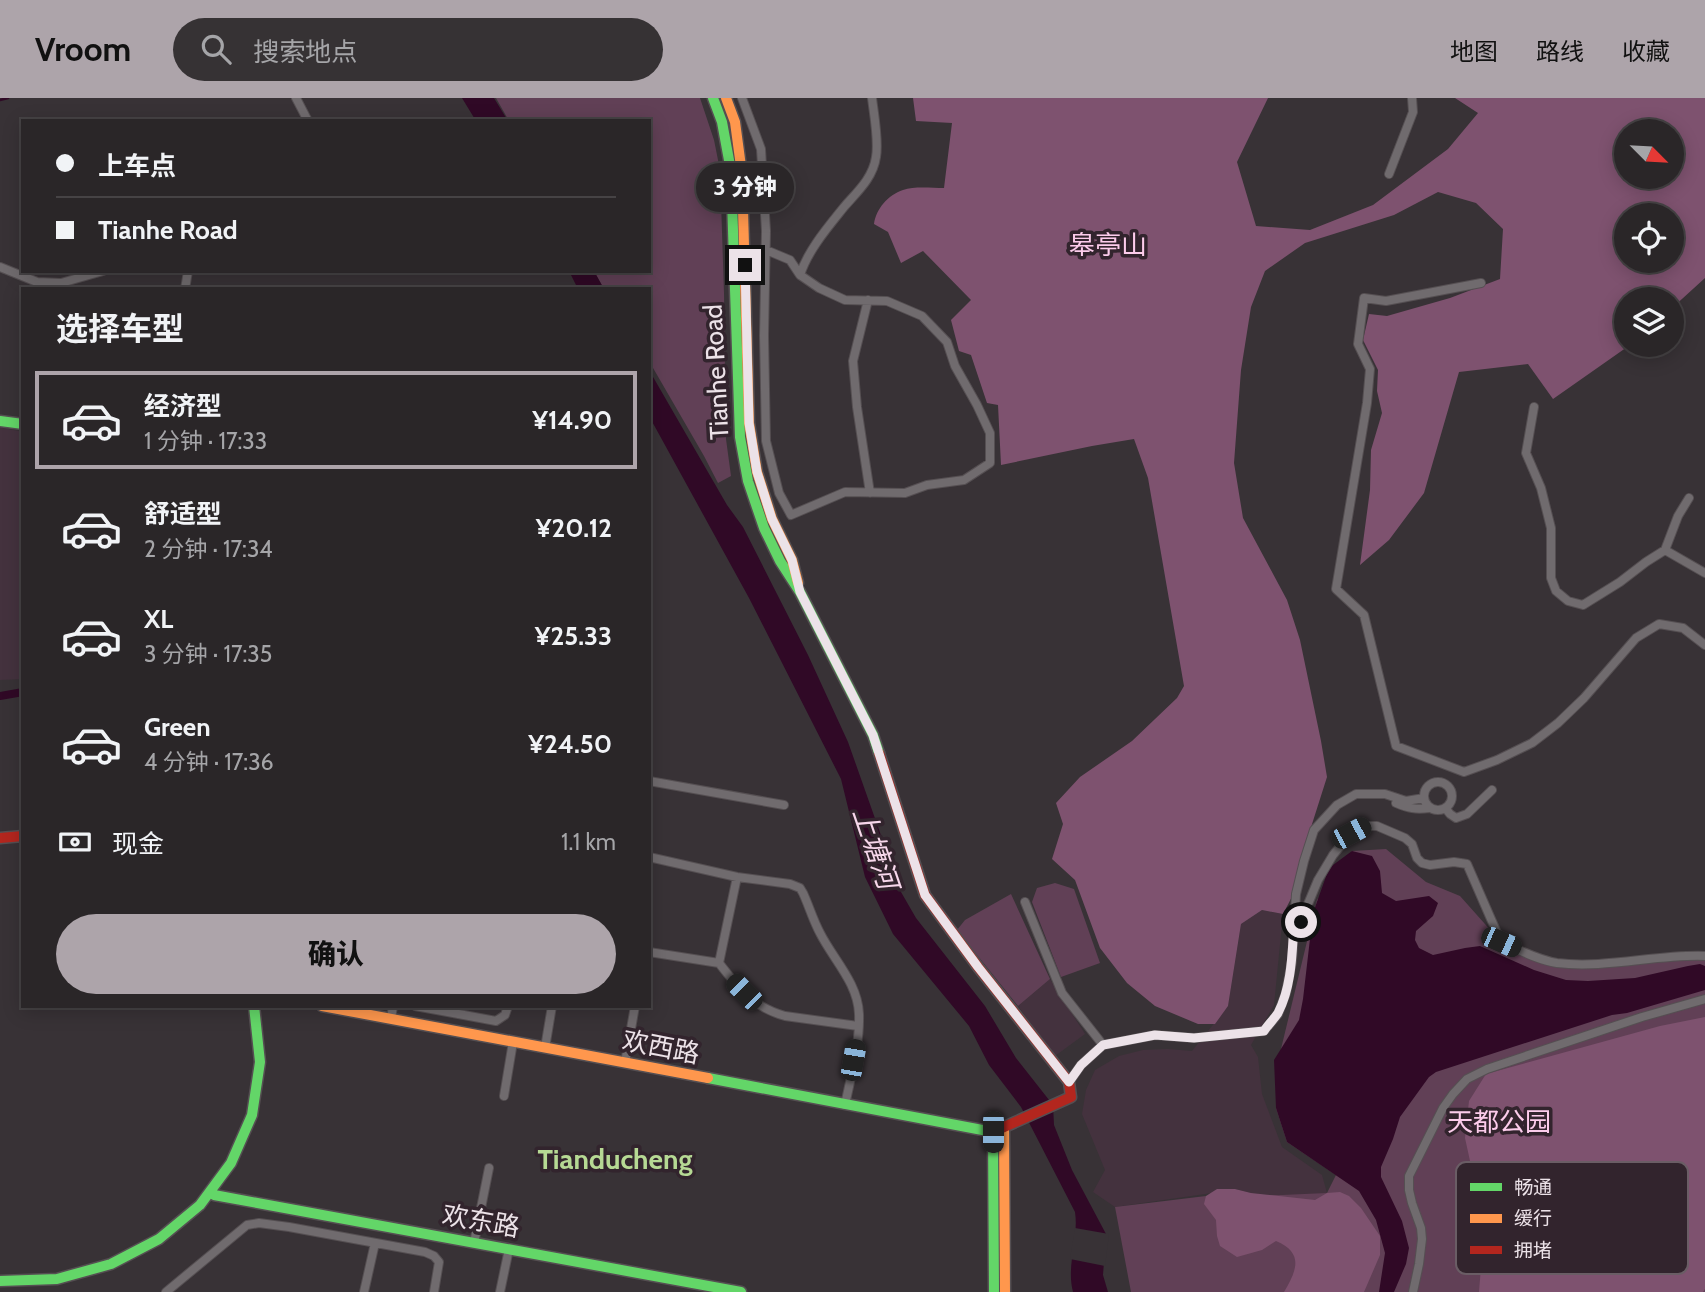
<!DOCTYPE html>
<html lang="zh">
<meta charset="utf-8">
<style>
:root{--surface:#2a2628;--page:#363234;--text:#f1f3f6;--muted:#a5a5a8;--line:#464345;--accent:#ada4aa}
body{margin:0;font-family:Cabin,"Noto Sans SC",sans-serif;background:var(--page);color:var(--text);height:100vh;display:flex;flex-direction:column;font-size:26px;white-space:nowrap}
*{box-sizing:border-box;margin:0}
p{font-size:23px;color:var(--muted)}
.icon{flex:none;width:38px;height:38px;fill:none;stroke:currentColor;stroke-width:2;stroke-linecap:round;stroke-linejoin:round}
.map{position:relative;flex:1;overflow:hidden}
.sheet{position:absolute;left:21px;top:189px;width:630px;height:721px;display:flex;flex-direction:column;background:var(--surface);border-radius:0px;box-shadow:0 4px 18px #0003,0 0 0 2px var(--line)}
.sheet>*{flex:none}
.banner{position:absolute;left:21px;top:21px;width:630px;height:154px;border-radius:0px;box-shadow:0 4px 18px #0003,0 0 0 2px var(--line);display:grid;align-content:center;height:154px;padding:0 35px;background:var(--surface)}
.needle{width:46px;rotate:114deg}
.buttons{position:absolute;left:1614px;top:21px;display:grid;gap:14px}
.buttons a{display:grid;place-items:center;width:70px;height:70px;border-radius:50%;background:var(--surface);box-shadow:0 4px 18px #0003,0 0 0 2px var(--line);font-size:35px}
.end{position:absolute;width:32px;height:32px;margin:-16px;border:9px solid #ece2e8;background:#111;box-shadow:0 0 0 4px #111}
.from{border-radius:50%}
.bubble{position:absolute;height:49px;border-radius:24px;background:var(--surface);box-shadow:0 4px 18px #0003,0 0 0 2px var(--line);font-size:23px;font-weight:800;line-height:49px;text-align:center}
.car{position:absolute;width:21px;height:42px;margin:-21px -10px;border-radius:9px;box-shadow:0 0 5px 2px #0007;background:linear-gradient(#222 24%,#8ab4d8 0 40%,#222 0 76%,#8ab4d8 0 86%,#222 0)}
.banner b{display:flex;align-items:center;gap:24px;height:66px;font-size:26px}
.banner b+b{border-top:2px solid var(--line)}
.banner i{width:18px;height:18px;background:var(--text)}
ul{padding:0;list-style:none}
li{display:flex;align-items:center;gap:21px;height:98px;margin:0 14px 10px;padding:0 21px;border:4px solid transparent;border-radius:0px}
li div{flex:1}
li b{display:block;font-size:26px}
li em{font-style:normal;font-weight:800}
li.on{border-color:var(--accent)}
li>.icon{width:63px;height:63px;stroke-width:1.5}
h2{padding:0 35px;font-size:32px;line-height:84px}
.pay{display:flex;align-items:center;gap:18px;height:77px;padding:0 35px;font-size:26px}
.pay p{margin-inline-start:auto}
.cta{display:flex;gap:14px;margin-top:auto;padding:14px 35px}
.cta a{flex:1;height:80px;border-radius:42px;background:var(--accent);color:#111;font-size:28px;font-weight:800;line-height:80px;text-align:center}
header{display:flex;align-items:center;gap:42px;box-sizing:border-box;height:98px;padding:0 35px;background:var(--accent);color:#111}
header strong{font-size:33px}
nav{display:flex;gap:38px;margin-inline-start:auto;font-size:24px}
.search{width:490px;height:63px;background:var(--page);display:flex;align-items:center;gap:18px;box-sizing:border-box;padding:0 24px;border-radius:38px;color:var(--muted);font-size:26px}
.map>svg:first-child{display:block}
</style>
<header>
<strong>Vroom</strong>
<div class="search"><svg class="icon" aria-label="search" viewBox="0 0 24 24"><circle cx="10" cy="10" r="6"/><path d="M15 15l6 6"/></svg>搜索地点</div>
<nav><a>地图</a><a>路线</a><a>收藏</a></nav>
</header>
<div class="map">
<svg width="1705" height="1194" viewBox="0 0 1705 1194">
<rect width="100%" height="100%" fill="#383236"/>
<path fill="#44323e" d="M0,329l23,5v247l-23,1z
M1262,812l21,4 -9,91 -23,40 7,12 4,37 20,53 40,28 5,18 -26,6 -50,-6 -16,-4h-17l-6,4 -97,14 -22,-15 12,-22 -23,-56 4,-24 9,-20 24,-14 24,-6 25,-1 24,2 36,-45 13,-82z
M1050,881l35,55 -30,22 -37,-50z"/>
<path fill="#614056" d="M496,0h204l14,42 6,30 4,123 2,146 5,37 -13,7 -14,-27 -55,-95v-72h-45l-10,-18h55v-150h-140z
M1386,751l40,33 34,14 41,46 52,20 152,-6v336h-574l-16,-85 91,-11 76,-1 45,-2 9,-18 -49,-33 -11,-34 5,-59 36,-149 35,-49z
M1055,785l19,6 26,74 -39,14 -29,-75 5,-14z
M1011,796l39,85 -32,27 -61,-76 8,-10z"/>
<path fill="#7e526f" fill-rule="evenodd" d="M913,0h355l-31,64 19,64 54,4 63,-25 75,-56 30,-36 -23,-15h250v180l-34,31v-10h-45v46h4l-77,54 -25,-35 -69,8 -35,121 -35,47 -29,25 10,-75 1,-40 11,-37 -5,-22 1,-21 -15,-30 6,-26 18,2 63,-18 50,-19 3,-50 -27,-26 -38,-11 -44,23 -89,28 -40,28 -14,36 -10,63 -7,93 9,55 44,82 13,40 21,101 6,36 -21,66 -11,48 -12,23 -21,-4 -21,14 -13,82 -13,18h-17l-43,-18 -28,-23 -27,-35 -25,-68 -23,-21 11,-35 -7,-21 24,-26 52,-36 45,-43 7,-12 -36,-208 -14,-39 -42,7 -91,19 -3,-60 -11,-2 -16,-48 -12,-4 -8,-31 20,-20 -48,-49 -22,12 -13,-31 -14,-8c2,-15 14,-29 29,-34 11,-4 28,-2 41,-2l8,-65 -36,-2zM1626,33h45v46h-45zM1626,117h45v46h-45z
M1705,919v272l-2,3h-224l4,-50 -6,-49 -12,-55 4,-37 17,-27 174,-48z
M1217,1091h18l16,4 64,7 12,-7 13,-1 9,4 12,12 19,28v19l-16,37h-80c13,-22 20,-39 -8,-51l-14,9 -25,7 -17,-11 -3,-10 -1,-16 -12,-16 2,-8z"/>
<path fill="#300926" d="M462,0h32l14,23h-32z
M569,173h25l10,18h-26z
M649,272l78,135 16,22 65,128 40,87 53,150 15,26 69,88 31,52 37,47 1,20 18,45 34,64 -3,41 5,17h-35c-7,-26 6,-54 2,-80l-54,-105 -32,-42 -20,-39 -76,-92 -28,-57 -24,-98 -92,-181 -100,-182z
M1352,753l20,5 8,15 2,22 14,8 33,-5 9,7 -5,13 -17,15 -1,9 4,8 14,7 32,-7 15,-2 54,24 32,10 22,1 47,-3 53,-12 12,-2 5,2v24l-78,23 -15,2 -176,57 -7,5 -29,40 -7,22 -12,28v10l21,44 7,27 -3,16 -12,28h-15l6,-39 -9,-33 -17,-29 -72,-49 -11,-34 -2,-48 25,-40 4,-21 10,-86 16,-45z"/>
<path fill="#383236" d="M1075,1130l34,6 -4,32 -35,-7z"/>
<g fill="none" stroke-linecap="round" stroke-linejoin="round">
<path stroke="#300926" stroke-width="2.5" d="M0,2l8,-2"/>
<path stroke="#300926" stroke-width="8" d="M0,598l23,-4"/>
<defs>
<path id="street" d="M296,0l12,23
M742,0l19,51 5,82 -2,105 2,105 13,52 12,22 54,-23 60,1 22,-8 37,-5 26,-17v-30l-13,-28 -22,-39 -8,-24 -25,-26 -35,-15 -42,-1 -26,-12 -19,-13c8,-25 28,-48 44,-68 13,-15 29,-29 32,-50 3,-16 -2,-42 -4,-59
M1389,76l24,-62 -1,-14
M766,152l24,10 10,15
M0,169l37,15 24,1 42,-12
M1481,185l-95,18 -22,-3 -6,46 12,25 -3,34 -31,186 28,26 32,131 68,26 33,-12 35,-17 26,-20 26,-25 52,-60 23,-14 24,4 22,17
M185,191l3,-18
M868,202l-15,61 4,46 13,86
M1534,309l-8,46 15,35 10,40v50l5,13 12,10 15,4 37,-23 26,-20 19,-12 13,-34 11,-18
M1665,452l40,23
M649,683l135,24
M1424 698a14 14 0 1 1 28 0a14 14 0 1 1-28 0Z
M1396,705c12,5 20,7 33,5
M1446,711l4,5 6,4 11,-4 25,-24
M649,759l88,20 53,7 10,4 3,5c6,13 10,27 17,40 13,26 38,50 39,81 1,30 -8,62 -14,91
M1025,804l37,91 41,52
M1294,826l7,-2 4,-5 3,-13 10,-24 15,-25 18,-22 14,-7h12l28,12 7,6 5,14 5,5 8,2 24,-3 13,2 34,78c18,8 37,18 56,21 49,6 100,-9 148,-7
M649,854l70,11c20,26 34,44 66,53l73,10
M719,865l18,-86
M415,908l81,15 9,-6 3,-9
M391,921l2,-13
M545,950l7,-42
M625,965l10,-57
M1069,984l12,-17 22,-20 52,-10 39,3 70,-7 14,-17 8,-21 6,-32 4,-67 8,-33 10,-31 23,-25 19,-11h29l21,7 18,-3
M504,998l9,-54
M474,1145l15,-75
M166,1194l81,-67 12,-2 30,4 136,25 9,4 5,6 -5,30
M364,1194l11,-49
M500,1194l9,-43
M1413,1194l6,-28 3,-25 -1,-11 -9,-25 -3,-13v-14l34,-68 10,-14 14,-15 20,-10 155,-52 63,-18"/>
<path id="fast" d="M713,0l9,24 9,49 9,266 8,44 16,47 16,33 20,31 73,143 6,18
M0,323l23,3
M708,980l285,54
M993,1034l1,160
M214,1097l527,97
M0,1183l57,-2 54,-15 48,-25 41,-34 31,-42 21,-48 8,-53 -6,-56"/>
<path id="slow" d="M726,0l9,24 7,52 7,249 8,49 15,47 20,41 6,23
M322,908l386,72
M1004,1030l1,164"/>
<path id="jam" d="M879,655l46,142 53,72 91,115 2,15 -78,35
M0,740l23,-2"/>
</defs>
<use href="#street" stroke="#554f52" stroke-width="10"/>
<use href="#fast" stroke="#554f52" stroke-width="13"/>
<use href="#slow" stroke="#554f52" stroke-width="13"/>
<use href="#jam" stroke="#554f52" stroke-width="13"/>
<use href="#street" stroke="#706b6e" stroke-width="8"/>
<use href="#fast" stroke="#63d668" stroke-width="10"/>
<use href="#slow" stroke="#ff974d" stroke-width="10"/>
<use href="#jam" stroke="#b3261e" stroke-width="10"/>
</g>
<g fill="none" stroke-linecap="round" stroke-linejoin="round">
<path stroke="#ece2e8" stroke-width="9" d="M745,167l4,158 8,49 15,47 20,41 8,32 73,143 52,160 53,72 91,115 12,-17 22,-20 52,-10 39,3 70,-7c4,-6 10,-12 14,-18 14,-27 14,-60 16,-89l7,-2"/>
</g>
<g text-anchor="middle" stroke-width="7" stroke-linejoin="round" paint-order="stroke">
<g font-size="26" fill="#fccceb" stroke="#32242d">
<text x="1108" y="156">皋亭山</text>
<text x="1499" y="1033">天都公园</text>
</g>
<g font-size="26" fill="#ece2e8" stroke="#32242d">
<text transform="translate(716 274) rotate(-93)" y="9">Tianhe Road</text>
<text transform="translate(661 949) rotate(11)" y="9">欢西路</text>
<text transform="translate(481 1123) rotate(10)" y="9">欢东路</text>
</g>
<g font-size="28" font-style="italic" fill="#f7d7eb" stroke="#32242d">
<text transform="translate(876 750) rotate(71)" y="10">上塘河</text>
</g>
<g font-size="28" font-weight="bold" fill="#b6d994" stroke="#32242d">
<text x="615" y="1071">Tianducheng</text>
</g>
</g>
<rect x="1456" y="1064" width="232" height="112" rx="10" fill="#32242d" stroke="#6a5d65" stroke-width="2"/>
<rect x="1470" y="1085" width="32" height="8" fill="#63d668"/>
<rect x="1470" y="1116" width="32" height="9" fill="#ff974d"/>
<rect x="1470" y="1148" width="32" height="8" fill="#b3261e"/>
<g font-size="19" fill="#ece2e8">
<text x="1514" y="1096">畅通</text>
<text x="1514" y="1127">缓行</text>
<text x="1514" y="1159">拥堵</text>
</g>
</svg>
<div class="buttons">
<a><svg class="needle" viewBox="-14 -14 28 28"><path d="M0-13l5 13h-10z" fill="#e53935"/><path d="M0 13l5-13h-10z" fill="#a5a5a8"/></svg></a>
<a><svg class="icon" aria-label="locate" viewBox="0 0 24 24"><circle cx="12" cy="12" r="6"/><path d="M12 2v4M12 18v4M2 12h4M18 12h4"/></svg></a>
<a><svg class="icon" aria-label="layers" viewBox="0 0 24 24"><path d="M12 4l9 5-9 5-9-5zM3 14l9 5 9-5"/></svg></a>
</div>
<i class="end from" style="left:1301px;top:824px"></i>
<i class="end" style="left:745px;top:167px"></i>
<div class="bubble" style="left:696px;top:65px;width:98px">3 分钟</div>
<i class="car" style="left:1351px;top:735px;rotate:62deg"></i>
<i class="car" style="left:1501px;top:844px;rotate:114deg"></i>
<i class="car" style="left:744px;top:894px;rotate:315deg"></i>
<i class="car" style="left:853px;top:962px;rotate:10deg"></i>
<i class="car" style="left:993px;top:1034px;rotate:180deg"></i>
<div class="banner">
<b><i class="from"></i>上车点</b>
<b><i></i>Tianhe Road</b>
</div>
<section class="sheet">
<h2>选择车型</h2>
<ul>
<li class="on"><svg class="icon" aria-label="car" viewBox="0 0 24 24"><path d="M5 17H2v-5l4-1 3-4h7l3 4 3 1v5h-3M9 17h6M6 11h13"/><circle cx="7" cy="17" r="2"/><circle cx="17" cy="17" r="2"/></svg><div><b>经济型</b><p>1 分钟 · 17:33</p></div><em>¥14.90</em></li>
<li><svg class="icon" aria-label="car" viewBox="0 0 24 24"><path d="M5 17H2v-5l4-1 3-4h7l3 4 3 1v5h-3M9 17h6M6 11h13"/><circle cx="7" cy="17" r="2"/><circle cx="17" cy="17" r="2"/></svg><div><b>舒适型</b><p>2 分钟 · 17:34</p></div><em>¥20.12</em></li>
<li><svg class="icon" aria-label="car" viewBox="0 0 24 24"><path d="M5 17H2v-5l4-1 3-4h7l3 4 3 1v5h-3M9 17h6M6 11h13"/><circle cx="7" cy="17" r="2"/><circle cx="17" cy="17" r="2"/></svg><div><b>XL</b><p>3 分钟 · 17:35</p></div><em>¥25.33</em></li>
<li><svg class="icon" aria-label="car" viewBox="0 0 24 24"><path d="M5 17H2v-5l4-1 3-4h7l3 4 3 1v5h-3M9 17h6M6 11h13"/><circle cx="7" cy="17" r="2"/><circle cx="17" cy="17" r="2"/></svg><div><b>Green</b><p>4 分钟 · 17:36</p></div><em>¥24.50</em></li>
</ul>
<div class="pay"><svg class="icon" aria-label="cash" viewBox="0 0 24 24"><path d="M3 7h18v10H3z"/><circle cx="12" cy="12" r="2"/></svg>现金<p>1.1 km</p></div>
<div class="cta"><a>确认</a></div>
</section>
</div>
